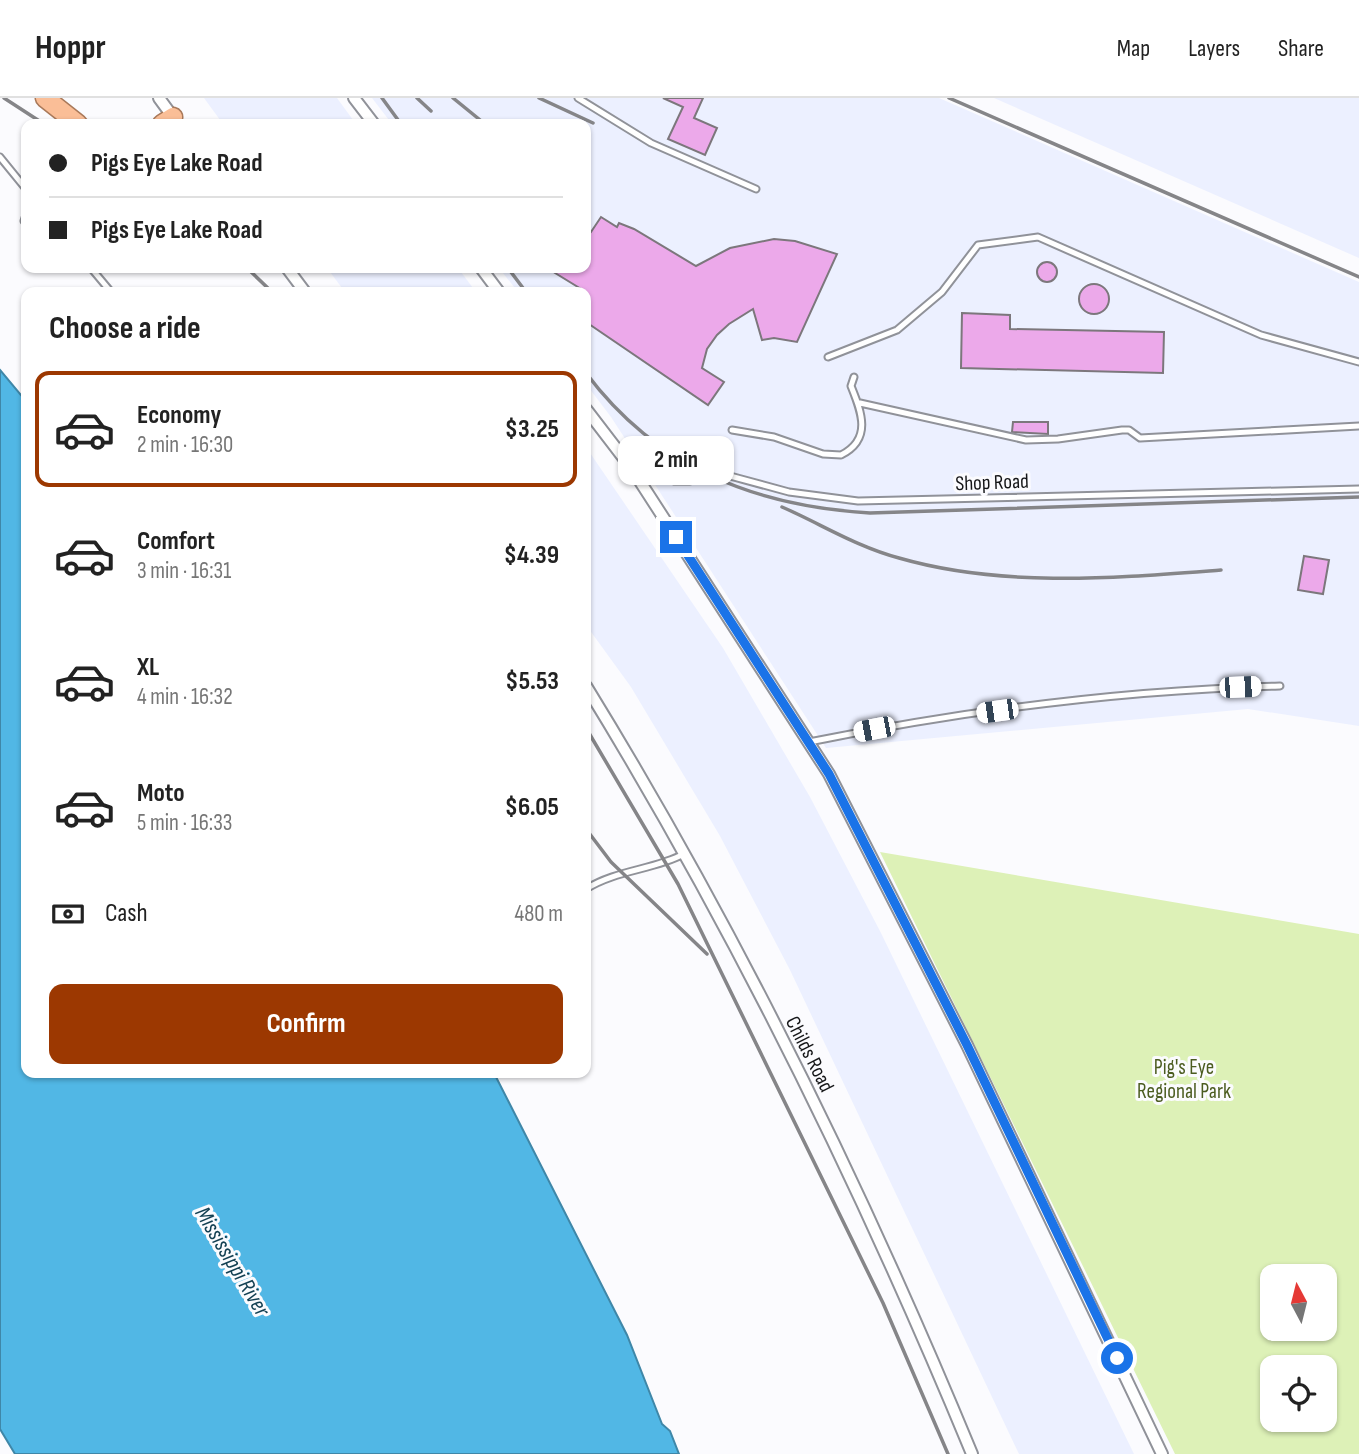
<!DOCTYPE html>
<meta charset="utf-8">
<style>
:root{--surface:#fff;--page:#f6f6f6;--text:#222;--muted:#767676;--line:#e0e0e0;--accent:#9c3801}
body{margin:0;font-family:"Sofia Sans Condensed",sans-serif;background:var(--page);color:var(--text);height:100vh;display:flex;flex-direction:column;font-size:26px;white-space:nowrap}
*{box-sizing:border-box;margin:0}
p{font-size:23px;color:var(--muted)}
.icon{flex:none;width:38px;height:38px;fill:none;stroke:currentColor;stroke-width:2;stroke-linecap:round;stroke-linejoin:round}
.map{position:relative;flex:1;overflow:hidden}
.sheet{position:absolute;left:21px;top:189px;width:570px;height:791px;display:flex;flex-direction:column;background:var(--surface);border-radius:14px;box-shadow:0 2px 5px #0004}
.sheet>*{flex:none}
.top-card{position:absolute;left:21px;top:21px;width:570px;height:154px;border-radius:14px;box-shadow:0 2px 5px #0004;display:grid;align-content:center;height:154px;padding:0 28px;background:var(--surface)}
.needle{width:46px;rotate:353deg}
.fabs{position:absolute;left:1260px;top:1166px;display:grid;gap:14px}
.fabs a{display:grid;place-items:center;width:77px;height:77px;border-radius:14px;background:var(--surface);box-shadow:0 2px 5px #0004;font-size:35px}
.end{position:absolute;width:32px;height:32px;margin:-16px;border:9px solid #1a73e8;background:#fff;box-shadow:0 0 0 4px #fff}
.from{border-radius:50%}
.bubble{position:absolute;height:49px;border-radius:14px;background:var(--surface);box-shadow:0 2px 5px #0004;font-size:23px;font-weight:700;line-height:49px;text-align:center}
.car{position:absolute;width:21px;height:42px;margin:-21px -10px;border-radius:9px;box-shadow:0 0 5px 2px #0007;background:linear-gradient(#fff 24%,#345 0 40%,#fff 0 76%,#345 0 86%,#fff 0)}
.top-card b{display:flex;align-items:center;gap:24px;height:66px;font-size:26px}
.top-card b+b{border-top:2px solid var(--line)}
.top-card i{width:18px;height:18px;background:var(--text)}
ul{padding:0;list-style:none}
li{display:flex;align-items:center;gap:21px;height:116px;margin:0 14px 10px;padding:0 14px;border:4px solid transparent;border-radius:14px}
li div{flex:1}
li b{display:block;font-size:26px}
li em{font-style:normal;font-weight:700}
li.on{border-color:var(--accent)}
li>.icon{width:63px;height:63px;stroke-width:1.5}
h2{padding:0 28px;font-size:32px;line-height:84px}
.pay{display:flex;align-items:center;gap:18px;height:77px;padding:0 28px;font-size:26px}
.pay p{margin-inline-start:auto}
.cta{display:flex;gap:14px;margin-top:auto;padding:14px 28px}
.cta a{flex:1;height:80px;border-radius:14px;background:var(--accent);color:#fff;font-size:28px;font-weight:700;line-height:80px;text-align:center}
header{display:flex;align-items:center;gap:42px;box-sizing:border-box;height:98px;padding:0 35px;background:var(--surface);border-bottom:2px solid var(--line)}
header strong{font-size:33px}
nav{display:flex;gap:38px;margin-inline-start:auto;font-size:24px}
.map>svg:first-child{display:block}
</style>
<header>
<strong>Hoppr</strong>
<nav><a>Map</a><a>Layers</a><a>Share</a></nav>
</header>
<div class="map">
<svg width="1359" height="1356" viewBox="0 0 1359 1356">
<rect width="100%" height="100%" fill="#fbfbfe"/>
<path fill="#ecf0ff" d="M204,0h133l19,26h-133z
M372,0h567l420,184v444l-111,-17 -422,39 -215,-331 -25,-33v-92h-68l-19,-24h87v-144h-194z
M994,0h365v160z
M327,170h131l18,24h-131z
M586,349l137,201 87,149 71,136 253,521h-115l-229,-484 -70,-134 -89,-149 -45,-62z"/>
<path fill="#ddf1b7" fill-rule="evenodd" d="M880,754l479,82v520h-184zM1272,1178h53v52h-53zM1272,1269h53v52h-53z"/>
<path fill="#51b7e5" stroke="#3f87a8" stroke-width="2" d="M0,272l26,31v672h468l133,262 35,89 8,7 9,23h-664l-15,-25z"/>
<path fill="#eca9ea" stroke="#7c777c" stroke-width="2" d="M663,0h40l-9,20 23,10 -12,27 -37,-16 15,-32z
M601,119l16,10 2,-4 15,6 62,37 34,-18 44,-9 21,2 42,13 -40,88 -23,-4 -12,2 -9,-31 -24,15 -12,11 -10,14 -5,19 22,14 -16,23 -122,-83v-30l-39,-24h39v-39l5,3z
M1037 174a10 10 0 1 1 20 0a10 10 0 1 1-20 0Z
M1079 201a15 15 0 1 1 30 0a15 15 0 1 1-30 0Z
M962,215l48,2v14l154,3 -1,41 -202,-5z
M1013,324h35v12l-36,-2z
M1304,458l25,4 -6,34 -25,-4z"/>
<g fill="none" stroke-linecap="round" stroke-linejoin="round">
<defs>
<path id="service" d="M578,0l73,45 105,46
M0,59l26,32
M24,123l2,-6
M91,170l20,24
M828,259l69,-27 45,-38 36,-47 60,-8 223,98 98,27
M860,305l166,37 32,-1 64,-9h7l11,8 219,-12
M732,332l42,7 49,17 18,1c32,-16 20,-44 10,-69l3,-9
M635,372l39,11h16l29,-8 70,19 69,9 501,-12
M809,644c154,-31 313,-52 471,-56
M586,791c30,-19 67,-19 98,-35"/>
<path id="minor" d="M159,0l19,26
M354,0l20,26
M287,170l18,24
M481,170l18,24
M586,311l46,60 197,305 138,271 195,409
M586,588c150,244 277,504 386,768"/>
<path id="trunk" d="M45,0l33,26
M162,26l11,-7"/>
</defs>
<use href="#service" stroke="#909299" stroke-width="9"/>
<use href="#minor" stroke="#909299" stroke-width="14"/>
<use href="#trunk" stroke="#a9795a" stroke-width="21"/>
<use href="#service" stroke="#fff" stroke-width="5"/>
<use href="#minor" stroke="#fff" stroke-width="10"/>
<use href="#trunk" stroke="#fabe97" stroke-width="18"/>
<path stroke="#858588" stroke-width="3.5" d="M4,0l40,26
M382,0l19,26
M417,0l14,13
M453,0l32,26
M539,0l54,25
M949,0l410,179
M247,170l25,24
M508,170l18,24
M586,275c71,95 169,133 284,140l489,-16
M782,409c39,17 75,40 117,51 104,30 216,20 322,12
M586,630l92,156 205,419 65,151
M586,731l25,33 96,92"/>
</g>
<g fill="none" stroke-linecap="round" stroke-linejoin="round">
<path stroke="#1a73e8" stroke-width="9" d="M676,439l153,237 138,271 150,313"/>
</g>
<g text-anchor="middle" stroke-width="6" stroke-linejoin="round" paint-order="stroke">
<g font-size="21" fill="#151618" stroke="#fbfbfe">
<text transform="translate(992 384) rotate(-2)" y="7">Shop Road</text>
<text transform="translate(810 956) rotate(63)" y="7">Childs Road</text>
</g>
<g font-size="21" fill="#4b5c20" stroke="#fbfbfe">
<text x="1184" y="976">Pig's Eye<tspan x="1184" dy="24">Regional Park</tspan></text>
</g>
<g font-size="23" font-style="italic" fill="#123f52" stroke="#fbfbfe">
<text transform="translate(233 1163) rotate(59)" y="8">Mississippi River</text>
</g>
</g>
</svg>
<div class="fabs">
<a><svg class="needle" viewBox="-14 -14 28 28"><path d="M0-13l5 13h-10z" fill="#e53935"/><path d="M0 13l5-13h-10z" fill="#767676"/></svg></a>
<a><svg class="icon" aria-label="locate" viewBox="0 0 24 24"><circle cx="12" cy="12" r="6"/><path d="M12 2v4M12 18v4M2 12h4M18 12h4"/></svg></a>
</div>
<i class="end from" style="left:1117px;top:1260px"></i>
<i class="end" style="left:676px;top:439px"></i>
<div class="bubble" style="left:618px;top:338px;width:116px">2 min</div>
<i class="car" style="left:1240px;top:589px;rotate:88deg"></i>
<i class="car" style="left:997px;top:613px;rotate:262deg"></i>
<i class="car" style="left:874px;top:631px;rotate:259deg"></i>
<div class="top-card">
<b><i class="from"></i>Pigs Eye Lake Road</b>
<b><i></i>Pigs Eye Lake Road</b>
</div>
<section class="sheet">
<h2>Choose a ride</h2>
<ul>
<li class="on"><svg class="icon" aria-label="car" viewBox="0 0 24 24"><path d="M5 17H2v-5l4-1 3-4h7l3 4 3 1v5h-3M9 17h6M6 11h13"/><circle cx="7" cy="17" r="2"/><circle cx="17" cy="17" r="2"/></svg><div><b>Economy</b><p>2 min · 16:30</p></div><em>$3.25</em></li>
<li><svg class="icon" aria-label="car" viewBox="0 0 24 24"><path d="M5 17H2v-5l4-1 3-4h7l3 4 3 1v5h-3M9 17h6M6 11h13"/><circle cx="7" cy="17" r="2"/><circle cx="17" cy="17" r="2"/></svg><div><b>Comfort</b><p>3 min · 16:31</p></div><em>$4.39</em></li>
<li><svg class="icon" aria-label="car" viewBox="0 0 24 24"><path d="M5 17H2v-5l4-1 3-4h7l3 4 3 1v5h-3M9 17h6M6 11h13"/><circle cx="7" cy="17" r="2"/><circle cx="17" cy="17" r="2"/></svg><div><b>XL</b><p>4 min · 16:32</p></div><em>$5.53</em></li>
<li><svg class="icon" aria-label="car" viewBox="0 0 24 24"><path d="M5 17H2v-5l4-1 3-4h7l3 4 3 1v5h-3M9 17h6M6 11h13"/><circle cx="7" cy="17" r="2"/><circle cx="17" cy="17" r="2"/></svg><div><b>Moto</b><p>5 min · 16:33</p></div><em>$6.05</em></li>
</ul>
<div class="pay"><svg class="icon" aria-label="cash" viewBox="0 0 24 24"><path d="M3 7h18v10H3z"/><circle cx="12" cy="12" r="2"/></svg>Cash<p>480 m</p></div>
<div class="cta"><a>Confirm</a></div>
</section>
</div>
